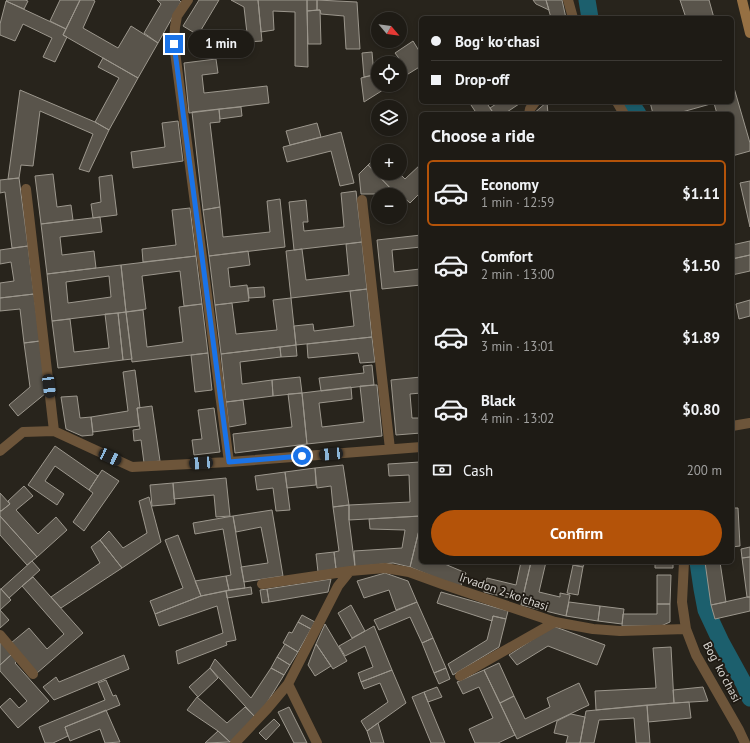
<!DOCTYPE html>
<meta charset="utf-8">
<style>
:root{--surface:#1e1b15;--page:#2b2822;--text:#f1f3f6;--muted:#a1a1a0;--line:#3c3934;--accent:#b45309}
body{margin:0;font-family:"PT Sans",sans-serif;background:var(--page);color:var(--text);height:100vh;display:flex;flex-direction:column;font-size:15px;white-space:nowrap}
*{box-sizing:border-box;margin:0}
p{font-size:13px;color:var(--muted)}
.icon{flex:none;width:22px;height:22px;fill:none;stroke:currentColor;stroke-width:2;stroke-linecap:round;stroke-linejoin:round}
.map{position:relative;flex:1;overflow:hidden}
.sheet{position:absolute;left:419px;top:112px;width:315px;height:452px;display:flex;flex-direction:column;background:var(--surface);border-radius:6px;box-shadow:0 2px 6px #0003,0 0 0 1px var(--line)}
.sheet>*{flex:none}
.top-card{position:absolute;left:419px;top:16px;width:315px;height:88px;border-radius:6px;box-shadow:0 2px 6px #0003,0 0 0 1px var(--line);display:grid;align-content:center;height:88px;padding:0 12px;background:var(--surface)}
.needle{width:26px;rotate:119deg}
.controls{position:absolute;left:371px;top:12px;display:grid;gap:8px}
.controls a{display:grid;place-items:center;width:36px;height:36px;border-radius:50%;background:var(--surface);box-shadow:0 2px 6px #0003,0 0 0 1px var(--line);font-size:20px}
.end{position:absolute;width:18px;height:18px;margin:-9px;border:5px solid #1a73e8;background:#fff;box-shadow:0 0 0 2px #fff}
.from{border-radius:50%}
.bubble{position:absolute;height:28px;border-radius:14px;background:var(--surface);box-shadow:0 2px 6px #0003,0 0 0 1px var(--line);font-size:13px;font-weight:800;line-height:28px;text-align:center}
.car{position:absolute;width:12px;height:24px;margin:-12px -6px;border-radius:5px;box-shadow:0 0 3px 1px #0007;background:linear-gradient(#222 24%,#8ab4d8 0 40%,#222 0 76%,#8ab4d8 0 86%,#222 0)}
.top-card b{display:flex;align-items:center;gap:14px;height:38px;font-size:15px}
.top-card b+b{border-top:1px solid var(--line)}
.top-card i{width:10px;height:10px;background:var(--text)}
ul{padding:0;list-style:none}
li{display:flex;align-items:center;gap:12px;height:66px;margin:0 8px 6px;padding:0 4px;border:2px solid transparent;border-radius:6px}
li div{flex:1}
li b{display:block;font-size:15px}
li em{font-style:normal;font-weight:800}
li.active{border-color:var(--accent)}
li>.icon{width:36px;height:36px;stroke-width:1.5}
h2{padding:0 12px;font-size:18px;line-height:48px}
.pay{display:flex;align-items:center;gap:10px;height:44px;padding:0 12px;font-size:15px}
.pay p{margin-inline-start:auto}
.action{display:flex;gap:8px;margin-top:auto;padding:8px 12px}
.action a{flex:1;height:46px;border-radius:24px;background:var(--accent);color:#fff;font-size:16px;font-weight:800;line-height:46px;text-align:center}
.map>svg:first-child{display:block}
</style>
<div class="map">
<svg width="750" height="743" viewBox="0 0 750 743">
<rect width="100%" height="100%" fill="#28241c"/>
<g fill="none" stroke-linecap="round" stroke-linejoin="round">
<path stroke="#1c5f6d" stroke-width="17" d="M587,0l3,18
M630,102l8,12
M698,562l4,27 4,21 15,32 23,42 6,14"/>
</g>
<path fill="#59544b" stroke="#9c978d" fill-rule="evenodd" d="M7,0h18l3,1 -4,8 -18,-8z
M60,0h20l-14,29 -16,-8z
M80,0h13l2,1 -12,27 35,20 13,-22 27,17 -20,35 -75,-43z
M157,0h22l2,2 -23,41 -14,-10 17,-29z
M199,0h20l-21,35 -15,-9z
M231,0h27l4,41 -14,1 -4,-35z
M258,0h49l1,67 -13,-1v-54l-22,-1 1,19 -13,2z
M307,0h10v10l-10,1z
M317,0l40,2 3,47h-14l-2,-33 -23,-2 -1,-4h-3z
M533,0h13l3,10 -13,-6z
M546,0h16l4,18h-15z
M680,0h29l5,18h-28z
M6,1l60,28 -3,6 4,2 -12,25 -12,-5 9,-19 -29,-14 -8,17 -15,-6v-11z
M320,10l1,34h-13l-1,-33z
M413,41l8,13v12l-21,13v-16h-2l3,-2 -6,-8z
M372,52l2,23 -10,2 -2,-24z
M103,58l35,20 -29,52 -14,-8 24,-44 -21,-11z
M216,59l2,14 -16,2 2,18 63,-7 2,17 -80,10 -5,-50z
M377,74l1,1v10h13l-27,17 -3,-24z
M732,81l18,62v8l-18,5v-42h-15l-3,-11 -39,11h-22l-3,-12h82z
M20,90l75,32 14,8 -20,42 -10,-3 14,-35 -53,-23 -7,55 -12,-1 -2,13 -11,1z
M469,102h17l8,12h-17z
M499,102h23l-18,12h-10l-4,-6z
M547,102l1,12h-15z
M241,107l1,9 -22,3 -1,-10z
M219,109l1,13 -10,1 10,84 -17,3 -11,-98z
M178,121l5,40 -50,7 -2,-16 34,-5 -3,-24z
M317,123l4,14 -31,8 -4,-14z
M341,132l13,51 -14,3 -9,-35 -44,11 -4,-15z
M378,155v18h21l6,6 16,-15v28l-11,11 -12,-11 -2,2 -28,-29z
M368,165l28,29h-35l-2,-20z
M53,174l4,33 14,-2 2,15 -32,4 -6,-48z
M112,175l5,40 -24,3 -2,-14 10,-2 -2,-25z
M19,178l9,68 -16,2 -7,-56 -5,1v-13z
M750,181v46l-10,-44z
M356,191l6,51 -68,8 -5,-48 17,-2 2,22h-5l1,9 40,-4 -3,-34z
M280,199l5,48 -76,9 -6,-46 17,-3 3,30 47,-5 -3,-31z
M190,208l6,48 -53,6 -1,-13 34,-4 -4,-35z
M100,217l2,15 -42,5 2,18 32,-4 2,17 -49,6 -6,-50z
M421,235v12l-29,3 2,22 26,-3 1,16 -39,4 -5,-49z
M750,241v14l-18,4v-14z
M362,242l5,47 -76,9 -5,-47 16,-2 4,31 43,-5 -3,-31z
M28,246l6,48 -34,4v-15l14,-2 -3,-19 -11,2v-14z
M248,251l2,14 -22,3 2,19 17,-2 2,16 -34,4 -6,-49z
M750,255v16l-18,4v-16z
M196,256l6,48 -18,2 -4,-35 -38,5 4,33 -20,3 -5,-47z
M121,265l5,47 -74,9 -5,-47zM109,276l2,21 -43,6 -2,-21z
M264,287l1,10 -16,1 -1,-10z
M367,289l5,48 -76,8 -2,-19 19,-2 1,7 40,-5 -4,-35z
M34,294l6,47 -16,2 -4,-34 -20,2v-13z
M291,298l5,47 -75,9 -6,-49 17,-2 4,31 41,-4 -4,-30z
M750,300v16l-11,3 -3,-15z
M202,304l6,49 -76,9 -6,-50 17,-2 4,37 36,-5 -4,-35z
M126,312l6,47 -9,1 -5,-47z
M118,313l5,47 -65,8 -6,-47 18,-2 4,33 35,-4 -4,-34z
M372,337l3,25 -15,1 -2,-10 -50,5 -1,-14z
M40,341l6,52 -28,23 -9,-11 21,-18 -6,-44z
M296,345l1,11 -16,1 -1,-10z
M280,347l1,10 -41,5 2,22 30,-4 1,16 -47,6 -5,-48z
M208,353l4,37 -17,2 -4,-37z
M372,365l2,20 -53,6 -2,-13 45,-5 -1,-7z
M135,370l5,38h-3l2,18 -46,6 -2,-15 37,-6 -5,-39z
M300,377l2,16 -29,3 -1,-16z
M421,377v16l-11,1 2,24h9v15l-25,2 -5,-55z
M374,385h3l5,51 -75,8 -5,-51 49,-6 1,12 -33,4 3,24 42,-5 -4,-36z
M302,393l5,51 -72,9 -2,-19 59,-7 -4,-33z
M77,396l3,22 11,-1 2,18 -11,1 -16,-7 -5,-32z
M243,400l3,24 -17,3 -3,-25z
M152,406l8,55 -16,2 -3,-23 -7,1 -1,-11 7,-1 -3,-21z
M214,408l6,44 -26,3 -2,-15 10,-1 -4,-29z
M55,446l43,30 -9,14 -34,-24 -10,15 19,13 -7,11 -29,-20z
M420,462l1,54 -72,4v-15l61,-3 -1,-27 -20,1 -1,-12z
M343,465l6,40 -16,2 -2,-21 -14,2 -2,-20z
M315,468l1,17 -29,3 -2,-16z
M102,470l17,11 -35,50 -11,-9 20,-29 -4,-3z
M285,472l5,38 -14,1 -3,-23 -16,2 -2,-14z
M226,478l4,38 -14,1 -2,-22 -40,4 -1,-16z
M173,483l2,21 -23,2 -2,-21z
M24,486l9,10 -17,14 22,24 18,-17 11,13 -30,27 -37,-41v-4l10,-8 -2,-3z
M0,493l10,11 -9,7 -1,-1z
M149,497l12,45 -39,26 -22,-28 9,-9 14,17 24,-15 -8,-32z
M349,505v15l6,47 -19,2 -2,-17 5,-1 -6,-44z
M732,508h6l2,38 -8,1z
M272,510l11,66 -39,6 -3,-15 27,-4 -7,-36 -25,5 -3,-16z
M0,516l37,41 -10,8 -27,-30z
M233,516l12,72 -16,2 -3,-14 5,-1 -8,-46 -28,5 -2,-11z
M421,516v6l-11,45 -17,-4 -38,4 -1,-16 48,-3 3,-18 -35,-1 -1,-10z
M421,522v40h19l26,11 -6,15 -50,-21z
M178,535l23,61 -46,18 -5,-13 33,-13 -18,-48z
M100,540l22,28 -61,40 -10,-11 49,-34 -9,-16z
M750,547v10l-8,1 -1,-9z
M334,552l2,17 -18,3 -2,-18z
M750,557v40h-3l-5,-39z
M32,561l8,9 -31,28 -8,-9z
M521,562h10l-9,39 -38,-9 3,-14 29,7z
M531,562h15l-7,30 21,5v-4l10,2 -4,21 -45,-11z
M574,562h11l-2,5 -10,-2z
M655,562h18v6h-18z
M705,562h15l6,40 -15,3z
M573,565l10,2 -5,28 -11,-2z
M385,573l23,8 9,21 -21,8 -7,-20 -25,8 -7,-17z
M657,575h14l-1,29h-13z
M226,576l3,14 -28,6 -6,-15z
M33,577l50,56 -46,40 -26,-30 18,-15 18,21 17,-15 -42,-48z
M331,579l-3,13 -59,10 -2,-13z
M251,587l1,7 -25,4 -1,-7z
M0,589h1l10,11 -11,10 9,10 -9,8z
M267,589l2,13 -7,1 -2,-13z
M226,591l10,49 -10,2 1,3 -49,19 -2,-13 47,-18 -6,-27 -58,20 -4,-12 46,-18z
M441,592l67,19 -2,8 -13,-3 -1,5 -55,-18z
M747,597h3v14l-35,8 -4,-14z
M417,602l16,36 -11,5 -12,-26 -31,13 -5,-10z
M569,602l31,4 -2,15 -32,-5z
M657,604h13v18l-9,4h-39l1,-12h34z
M351,605l14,26 -13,7 -14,-25z
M600,606l24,3 -2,15 -24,-3z
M302,615l13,7 -4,7 -13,-7z
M493,616l13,3 -7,28 -46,28 -5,-11 39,-24z
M298,622l13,7 -13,23 -15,-9 6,-11 3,1z
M325,624l22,37 -14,8 -17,-25z
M374,626l18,44 -31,12 -3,-9 15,-6 -8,-21 -20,10 -6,-10z
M553,626l52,19 -8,20 -49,-19 -31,19 -8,-10z
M433,638l13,30 -12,5 -12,-30z
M0,641l12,13 -12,11z
M285,644l13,8 -8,13 -13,-8z
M316,644l15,22 -16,10 -7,-11z
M671,647l3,56 -78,7 -1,-19 61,-3 -3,-40z
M12,654l6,6 -3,3 34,38 -31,27 -18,-21 10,-9 9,10 8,-7 -27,-30v-6z
M124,655l5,14 -75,31 -11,-13 13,-10 3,5z
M277,657l13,8 -6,10 -13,-7z
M215,659l36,39 20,-30 13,7 -27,44 -47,-51z
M499,663l15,33 -14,7 -16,-33z
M210,668l8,10 -20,19 -9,-10z
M446,668l4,11 -11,5 -5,-11z
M392,670l14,33 -39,28 -6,-10 27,-19 -8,-19 -16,6 -3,-7z
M484,670l31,65 -17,8h-23l-6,-14 24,-11 -14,-31 -16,7 -6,-12z
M106,680l7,16 3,-1 4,10 -55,22 3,9 -15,7h-8l-6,-16 66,-27 -7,-17z
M579,683l10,22 -72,34 -17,-36 14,-7 11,23 25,-12 -3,-9z
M437,687l5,10 -14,5 -4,-10z
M703,687l5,14 -34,2 -1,-13z
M424,692l4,10 17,41h-14l-19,-46z
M197,697l30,26 18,-16 12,12 -27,23 -12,-11 -31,-21z
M689,702l2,16 -43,4 -1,-17z
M647,705l3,38h-14l-2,-25 -35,2 -5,23h-14l6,-32z
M289,707l18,36h-13l-16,-31z
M106,710l14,32 -15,1 -5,-14 -30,12 -5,-14z
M571,714l14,3 -5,26h-14l2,-7 -14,-3 3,-12z
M274,719l6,6 -14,15 -7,-7z
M378,723l6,20h-13l-4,-12z
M218,731l12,11 -25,1z"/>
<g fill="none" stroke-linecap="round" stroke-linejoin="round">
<path stroke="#6d553a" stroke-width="10" d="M188,0l-11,16 -2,11 -1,17 55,418
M568,0l5,18
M617,102l7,12
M529,114l1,-5 5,-7
M26,189l28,242
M362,200l28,249
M732,426l18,-3
M0,451l23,-19 31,-1 78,36 97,-5 192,-15
M684,562l-2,40 4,27 10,26 43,75 6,13
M262,584l88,-13
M0,635l33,39
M460,676l95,-54
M288,684l29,59
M235,743l32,-34 21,-25 50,-98 12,-15 35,-3 24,4 33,12 113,38 38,7 27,2 66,-2"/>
<path stroke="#967043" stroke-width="10" d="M742,0l8,33"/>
</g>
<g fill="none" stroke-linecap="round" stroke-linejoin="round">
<path stroke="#1a73e8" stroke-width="5" d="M174,44l55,418 73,-6"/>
</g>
<g text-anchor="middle" stroke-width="3.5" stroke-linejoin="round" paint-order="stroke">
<g font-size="12" fill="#d6d3ce" stroke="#1f1a13">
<text transform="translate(504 592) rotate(19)" y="4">Irvadon 2-koʼchasi</text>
<text transform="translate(722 672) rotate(62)" y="4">Bogʻ koʻchasi</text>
</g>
</g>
</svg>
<div class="controls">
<a><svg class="needle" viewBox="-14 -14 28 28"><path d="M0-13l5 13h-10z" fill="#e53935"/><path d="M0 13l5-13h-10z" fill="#a1a1a0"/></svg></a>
<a><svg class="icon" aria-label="locate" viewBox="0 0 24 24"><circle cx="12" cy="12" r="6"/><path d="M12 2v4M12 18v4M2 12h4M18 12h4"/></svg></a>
<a><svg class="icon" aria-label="layers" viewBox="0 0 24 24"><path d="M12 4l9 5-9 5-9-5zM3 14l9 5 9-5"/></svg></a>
<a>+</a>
<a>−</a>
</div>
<i class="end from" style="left:302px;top:456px"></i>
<i class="end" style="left:174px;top:44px"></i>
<div class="bubble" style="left:188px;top:30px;width:66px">1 min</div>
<i class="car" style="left:49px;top:386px;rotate:173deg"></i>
<i class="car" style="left:331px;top:454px;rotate:265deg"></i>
<i class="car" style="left:110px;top:457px;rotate:115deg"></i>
<i class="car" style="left:201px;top:463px;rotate:266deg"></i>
<div class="top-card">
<b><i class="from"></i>Bogʻ koʻchasi</b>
<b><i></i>Drop-off</b>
</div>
<section class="sheet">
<h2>Choose a ride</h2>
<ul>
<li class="active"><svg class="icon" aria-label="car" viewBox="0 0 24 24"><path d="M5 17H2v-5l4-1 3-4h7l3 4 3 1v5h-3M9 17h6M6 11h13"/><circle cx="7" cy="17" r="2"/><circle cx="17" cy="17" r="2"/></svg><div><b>Economy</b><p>1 min · 12:59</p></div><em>$1.11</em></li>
<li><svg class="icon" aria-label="car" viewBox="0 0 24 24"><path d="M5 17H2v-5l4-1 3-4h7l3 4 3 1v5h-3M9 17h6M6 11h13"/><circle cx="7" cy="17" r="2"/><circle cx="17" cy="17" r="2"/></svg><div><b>Comfort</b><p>2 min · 13:00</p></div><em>$1.50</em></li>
<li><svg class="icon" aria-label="car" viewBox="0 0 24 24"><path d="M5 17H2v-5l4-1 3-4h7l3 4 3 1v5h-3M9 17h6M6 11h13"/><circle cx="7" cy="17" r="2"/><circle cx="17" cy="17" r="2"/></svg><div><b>XL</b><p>3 min · 13:01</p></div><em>$1.89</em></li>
<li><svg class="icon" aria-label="car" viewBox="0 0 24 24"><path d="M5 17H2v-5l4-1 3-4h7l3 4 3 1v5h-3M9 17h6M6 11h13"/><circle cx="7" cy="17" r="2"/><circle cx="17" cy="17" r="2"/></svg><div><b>Black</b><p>4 min · 13:02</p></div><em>$0.80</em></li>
</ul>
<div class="pay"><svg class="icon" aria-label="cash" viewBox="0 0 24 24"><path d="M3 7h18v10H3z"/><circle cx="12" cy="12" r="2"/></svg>Cash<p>200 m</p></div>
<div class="action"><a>Confirm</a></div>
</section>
</div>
